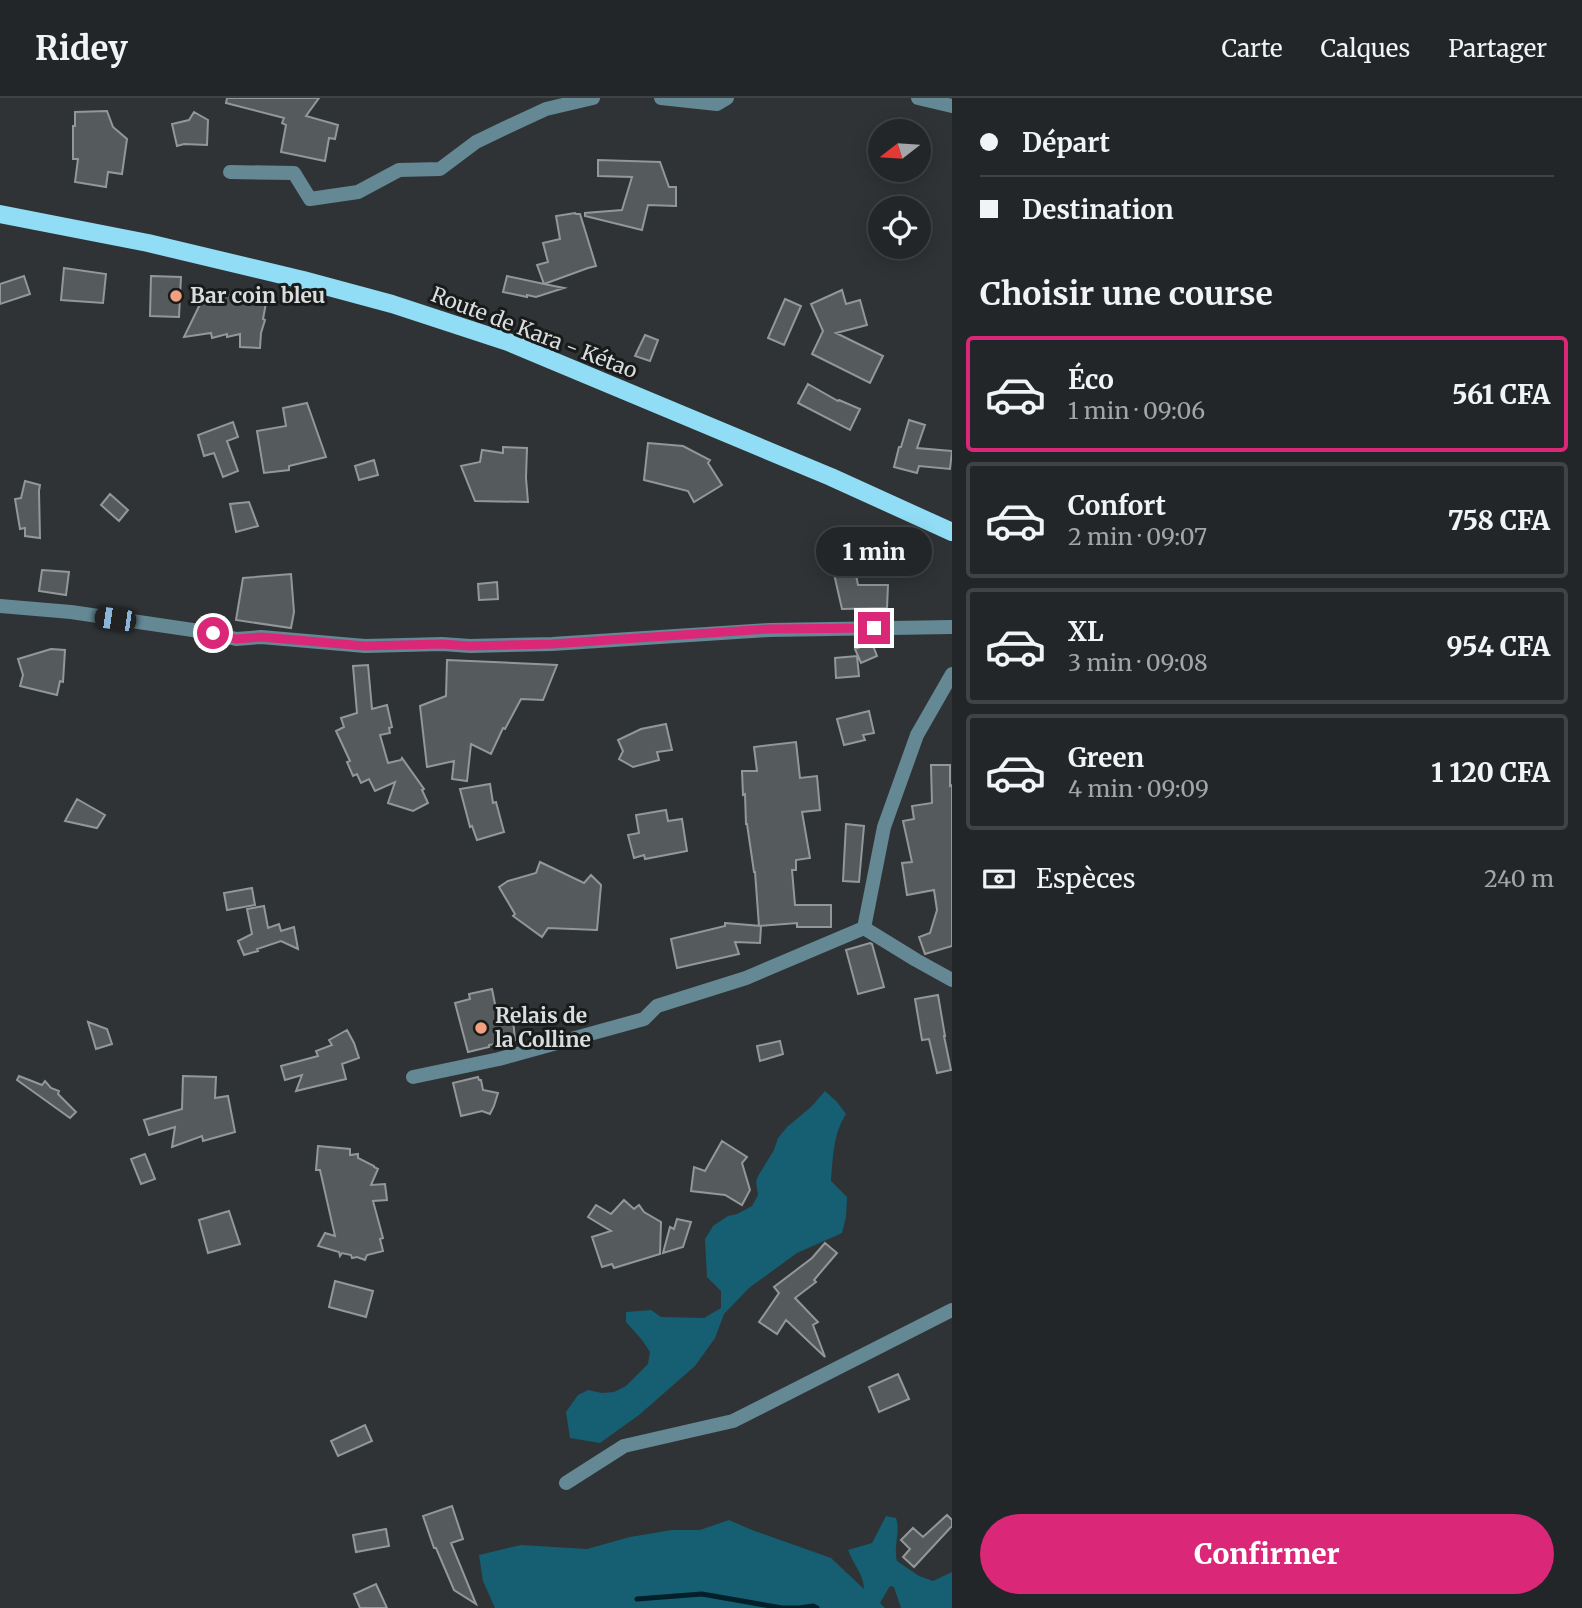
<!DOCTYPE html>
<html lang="fr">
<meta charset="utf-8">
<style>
:root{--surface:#232628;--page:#2b2e30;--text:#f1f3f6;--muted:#a3a5a8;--line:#404345;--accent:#db2777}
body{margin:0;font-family:Merriweather,serif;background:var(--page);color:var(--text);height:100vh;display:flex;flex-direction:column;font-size:26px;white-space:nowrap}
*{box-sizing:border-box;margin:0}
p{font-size:23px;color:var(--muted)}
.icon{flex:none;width:38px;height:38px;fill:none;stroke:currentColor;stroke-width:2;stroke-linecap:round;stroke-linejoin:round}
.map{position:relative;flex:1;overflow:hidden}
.sheet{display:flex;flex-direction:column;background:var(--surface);width:630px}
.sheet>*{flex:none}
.banner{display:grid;align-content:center;height:154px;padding:0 28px;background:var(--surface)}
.needle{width:46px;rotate:253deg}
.buttons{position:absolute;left:868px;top:21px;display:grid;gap:14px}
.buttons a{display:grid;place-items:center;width:63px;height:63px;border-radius:50%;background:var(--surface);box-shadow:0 4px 18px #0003,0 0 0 2px var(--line);font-size:35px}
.end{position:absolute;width:32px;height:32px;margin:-16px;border:9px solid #db2777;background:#fff;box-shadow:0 0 0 4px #fff}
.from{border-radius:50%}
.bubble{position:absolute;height:49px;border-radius:24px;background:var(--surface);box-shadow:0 4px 18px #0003,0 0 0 2px var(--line);font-size:23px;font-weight:800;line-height:49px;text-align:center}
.car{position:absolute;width:21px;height:42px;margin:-21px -10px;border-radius:9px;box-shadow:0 0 5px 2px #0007;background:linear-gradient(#222 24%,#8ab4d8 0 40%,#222 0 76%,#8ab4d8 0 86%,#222 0)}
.banner b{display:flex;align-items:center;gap:24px;height:66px;font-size:26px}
.banner b+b{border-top:2px solid var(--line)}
.banner i{width:18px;height:18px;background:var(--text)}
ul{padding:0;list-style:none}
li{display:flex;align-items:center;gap:21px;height:116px;margin:0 14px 10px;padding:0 14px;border:4px solid var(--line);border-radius:7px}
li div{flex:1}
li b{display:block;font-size:26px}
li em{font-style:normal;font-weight:800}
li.active{border-color:var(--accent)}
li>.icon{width:63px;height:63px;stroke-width:1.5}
h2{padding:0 28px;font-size:32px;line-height:84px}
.pay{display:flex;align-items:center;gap:18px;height:77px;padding:0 28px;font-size:26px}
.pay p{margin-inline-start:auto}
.button{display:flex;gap:14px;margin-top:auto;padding:14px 28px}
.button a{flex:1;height:80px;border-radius:42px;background:var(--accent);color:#fff;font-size:28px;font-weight:800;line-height:80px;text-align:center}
header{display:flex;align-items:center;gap:42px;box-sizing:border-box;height:98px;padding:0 35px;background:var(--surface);border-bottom:2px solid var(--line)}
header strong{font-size:33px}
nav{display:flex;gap:38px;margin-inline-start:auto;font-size:24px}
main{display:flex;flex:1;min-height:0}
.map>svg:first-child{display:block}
</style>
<header>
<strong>Ridey</strong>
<nav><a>Carte</a><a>Calques</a><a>Partager</a></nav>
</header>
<main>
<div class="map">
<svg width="952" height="1510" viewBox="0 0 952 1510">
<rect width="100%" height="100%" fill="#2f3335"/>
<path fill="#165e71" d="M825,993l12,11 9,12c-13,20 -13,44 -15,67l16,16 -1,20 -4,16 -45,20 -48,35 -25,26 -9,24 -20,28 -56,49 -39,28 -30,-5 -4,-26 12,-17 10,-5 14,3 12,-1 12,-6 22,-22 2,-12 -8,-12 -16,-18v-10l25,-2 10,7 43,1 17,-10v-17l-14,-14 -2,-38 8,-13 15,-10 9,-2 15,-8 6,-11 -2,-13 2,-6 16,-26 4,-12 9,-11 24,-20z
M886,1418l10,2c5,14 -3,27 1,43l22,15 14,5 19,-9v36h-51l-7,-21 -4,-1 -10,17 5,5h-390l-12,-27 -4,-26 42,-10 66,4 43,-12 42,-7h28l29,-10 23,10 79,28 33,31c0,-14 -11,-25 -16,-39l24,-7z"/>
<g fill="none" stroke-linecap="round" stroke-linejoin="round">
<path stroke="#022029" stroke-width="5" d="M637,1501l65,-5 80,14h15
M799,1510l14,-2 4,2"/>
</g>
<path fill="#555a5c" stroke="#92989a" stroke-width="2" d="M227,0h92l-13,18 32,9 -3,14 -6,-1 -4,23 -44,-9 5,-27 -4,-2 2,-5 -58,-15z
M107,13l6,16 14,12 -5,35 -14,-2 -2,15 -31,-5 3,-23h-5v-33h2v-14z
M194,14l14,8 -1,25 -23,-1 -7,2 -5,-22 17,-4z
M598,62l62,2 9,25h7v19l-28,-1 -6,25 -57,-14v-3l37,-3 10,-33 -34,-1z
M575,115l1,1h4l16,52 -8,2 -44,16 20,4 -28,9 -9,-2v2l-24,-5 4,-16 37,8 -7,-19 11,-3 -5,-19 17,-4 -4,-23z
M64,170l42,6 -3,29 -42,-3z
M24,178l6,18 -30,10v-20z
M151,178l30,1 -2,40 -29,-1z
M207,192l59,13 -3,16 2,1 -4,13 -1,15 -20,-1v-13l-13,3v-3l-15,4 -1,-5 -27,4z
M842,192l4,14 14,-4 7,25 -31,8 47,23 -13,27 -58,-29 11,-23 -12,-27z
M785,201l16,7 -17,39 -16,-7z
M645,237l13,5 -8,21 -15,-5z
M808,286l30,17 1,-1 21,9 -10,21 -52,-27z
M307,305l19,54 -37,9v4l-25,3 -7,-42 29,-5 -3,-18z
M909,322l16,5 -8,23 35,3 -2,18 -31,-3 -2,7 -23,-6 5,-20h2z
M233,324l5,15 -11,4 11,30 -15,6 -9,-24 -10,3 -6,-21z
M648,345l35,3 27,14 -2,3 14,22 -28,17 -6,-11 -44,-11z
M503,349l24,1 -1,30 2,24 -53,-1 -14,-35 19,-4 2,-12 21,3z
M374,362l4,15 -19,5 -4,-14z
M25,383l15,4 -1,6 1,47 -15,-2v-8l-5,1 -5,-30 6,-1z
M110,396l18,16 -9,11 -18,-16z
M249,404l9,24 -22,6 -6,-28z
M42,472l27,2 -3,23 -27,-4z
M855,472l3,15h30l-1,23 -45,1 -8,-35z
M291,476l3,38 -3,16 -55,-8 7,-42z
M497,484l1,17 -19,1 -1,-16z
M872,545l5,13 -16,7 -6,-14z
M51,551l14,1 -2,32 -3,-1 -3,14 -37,-9 3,-11 -5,-16z
M857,558l2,20 -23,2 -1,-20z
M447,562l110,5 -14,35 -22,-1 -16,30 -2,-1 -12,26 -20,-10 -4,37 -15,-2 2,-18 -27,6 -7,-61 26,-10z
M368,567l4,44 15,-4 5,22 -3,1 1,5 -10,2 8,28 13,-3 1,-2 22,31 -2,1 6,13 -15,8 -25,-8 7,-21 -20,9 -6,-12 -8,4 -4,-9 -4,2 -6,-14 3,-1 -14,-30 8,-4 -3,-9 16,-5 -4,-47z
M869,613l5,22 -11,2 2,5 -21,5 -7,-26z
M666,626l6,26 -15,2 2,8 -26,7 -14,-8 4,-8 -5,-11 23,-11z
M796,644l4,36 17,-2 3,34 -18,2 8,46 -14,2v10h-4l3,35h36v22h-34v-4l-38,3 -4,-54h-1l-7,-48h-1l-1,-30 -2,1 -1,-24h15l-3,-24z
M931,667h19v21l2,-1v161l-27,8 -6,-17 11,-4 7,-23 -3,-20 -27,5 -5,-32 10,-1 -9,-41 11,-2 -2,-13 20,-3z
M490,686l3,19 3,-1 8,30 -27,8 -5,-14 -2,1 -10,-38z
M77,701l28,16 -8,13 -32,-7z
M666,712l2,11 14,-2 5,32 -42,8 -1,-4 -10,3 -6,-23 11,-2 -3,-18z
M846,726l18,2 -5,56 -16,-1z
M540,764l44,21 7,-8 10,10 -4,45 -49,-2 -6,9 -29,-21 2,-2 -16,-27 9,-6 28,-8z
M252,790l3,17 -28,5 -3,-17z
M264,808l4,22 11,-4 2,7 13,-4 4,22 -17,-8 -24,8 1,2 -14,4 -6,-14 14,-7 -5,-25z
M725,825l36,3 -1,17 -25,-1 4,12 -62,14 -6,-29 54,-13z
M870,845l2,1 12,43 -26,7 -12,-44z
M492,891l4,20 16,-1 3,32 -26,5v2l-21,5 -13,-49 15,-4 -1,-5z
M938,897l7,41h-1l7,34 -14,3 -8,-34 -7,1 -7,-41z
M88,924l19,7 5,15 -16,5z
M347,932l7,13 5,15 -17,6 4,15 -50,12 6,-16 -17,5 -4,-14 37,-10 -2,-5 16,-6 -3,-5z
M780,943l3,13 -23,7 -3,-15z
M19,978l23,9 3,-4 6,7 8,3 -1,3 18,18 -6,6 -53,-38z
M183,978l33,1 -1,21 13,-2 7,36 -32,9 -1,-5 -30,11 3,-20 -26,8 -5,-15 38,-11z
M478,979l1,3h2l2,10 15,3 -4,13 -4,8 -8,-3 -21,5 -8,-33z
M722,1043l25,16 -5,6 8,27 -8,15 -17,-10 -34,-4 3,-24 11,4z
M318,1048l32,3v6l8,-1v4l16,8v1l4,2 -7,16 14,-1 2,16 -14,1 10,37 -3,1 3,12 -16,4 -2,5 -8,-3 -5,1 -1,-3 -9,-2 -2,3 -1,-4 -21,-6 7,-13 10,3 -15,-66h-4z
M145,1056l10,25 -14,5 -10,-25z
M624,1102l10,9 5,-4 5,7 17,10 -1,32 -46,14 -2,-4 -10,3 -10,-30 19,-6 -23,-14 8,-12 15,9z
M229,1113l11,33 -32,9 -9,-33z
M677,1121l14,3 -8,25 -20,6 7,-26 4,2z
M825,1145l12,10 -23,27 2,2 -21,16 23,24 -5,3 12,32 -39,-37 -9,14 -18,-12 20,-29 -5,-6 38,-29z
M335,1183l38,10 -7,26 -37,-10z
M898,1276l11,25 -30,13 -10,-25z
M365,1327l7,16 -34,15 -7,-15z
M452,1408l11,33 -12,4 25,61 -22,-14 -18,-42h-2l-11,-32z
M947,1417l5,5v6l-38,41 -11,-10 7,-8 -9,-9 12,-12 10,9z
M386,1431l3,17 -33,6 -3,-17z
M376,1486l11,24h-27l-6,-14z"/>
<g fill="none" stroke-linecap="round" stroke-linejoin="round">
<path stroke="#648894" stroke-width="14" d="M661,0l56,6 10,-6
M918,0l34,8
M230,74l64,1 16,26 48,-7 41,-22 41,-1 36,-27 29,-14 41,-19 47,-11
M0,508l71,6 142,21 23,6 25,-2 104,9 77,-2 28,2 82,-2 217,-14 183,-3
M864,830l20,-101 33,-92 35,-61
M864,830l52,32 36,20
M413,979l86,-18 145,-40 13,-13 89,-28 118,-50
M566,1385l58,-37 109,-25 219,-111"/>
<path stroke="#91ddf6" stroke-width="18" d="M0,116l148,29 155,37 89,24 116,38 323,135 121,55"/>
</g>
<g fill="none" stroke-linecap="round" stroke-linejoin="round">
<path stroke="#db2777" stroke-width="9" d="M213,535l23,6 25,-2 104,9 77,-2 28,2 82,-2 217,-15 105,-1"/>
</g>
<g fill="#f3a081" stroke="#191b1b" stroke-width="2.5">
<circle cx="176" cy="198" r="7"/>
<circle cx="481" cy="930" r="7"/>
</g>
<g text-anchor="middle" stroke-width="6" stroke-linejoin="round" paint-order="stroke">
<g font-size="21" font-weight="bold" fill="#daddde" stroke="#191b1b" text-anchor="start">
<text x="190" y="205">Bar coin bleu</text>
<text x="495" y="925">Relais de<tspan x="495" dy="24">la Colline</tspan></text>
</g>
<g font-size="21" fill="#daddde" stroke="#191b1b">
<text transform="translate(534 235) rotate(21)" y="7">Route de Kara - Kétao</text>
</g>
</g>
</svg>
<div class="buttons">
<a><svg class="needle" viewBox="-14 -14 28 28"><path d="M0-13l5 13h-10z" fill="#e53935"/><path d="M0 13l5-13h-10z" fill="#a3a5a8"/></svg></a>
<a><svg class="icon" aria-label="locate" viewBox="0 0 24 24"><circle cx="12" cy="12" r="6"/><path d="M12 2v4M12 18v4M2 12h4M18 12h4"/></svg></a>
</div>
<i class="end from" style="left:213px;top:535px"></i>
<i class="end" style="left:874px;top:530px"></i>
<div class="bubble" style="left:816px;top:429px;width:116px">1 min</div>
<i class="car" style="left:115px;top:521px;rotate:278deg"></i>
</div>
<section class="sheet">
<div class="banner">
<b><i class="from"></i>Départ</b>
<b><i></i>Destination</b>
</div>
<h2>Choisir une course</h2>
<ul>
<li class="active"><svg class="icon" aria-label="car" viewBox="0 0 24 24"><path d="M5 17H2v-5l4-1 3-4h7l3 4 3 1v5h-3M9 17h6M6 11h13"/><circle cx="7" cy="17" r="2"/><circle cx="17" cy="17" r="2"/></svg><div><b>Éco</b><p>1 min · 09:06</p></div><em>561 CFA</em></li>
<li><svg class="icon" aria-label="car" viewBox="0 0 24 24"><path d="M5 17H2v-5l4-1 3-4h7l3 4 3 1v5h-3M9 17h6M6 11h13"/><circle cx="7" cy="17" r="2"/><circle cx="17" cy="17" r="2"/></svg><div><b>Confort</b><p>2 min · 09:07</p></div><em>758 CFA</em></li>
<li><svg class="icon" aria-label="car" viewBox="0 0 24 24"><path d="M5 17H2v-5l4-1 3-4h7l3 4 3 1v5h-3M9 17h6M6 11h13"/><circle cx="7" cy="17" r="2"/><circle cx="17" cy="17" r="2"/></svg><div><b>XL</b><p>3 min · 09:08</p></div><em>954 CFA</em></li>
<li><svg class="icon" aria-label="car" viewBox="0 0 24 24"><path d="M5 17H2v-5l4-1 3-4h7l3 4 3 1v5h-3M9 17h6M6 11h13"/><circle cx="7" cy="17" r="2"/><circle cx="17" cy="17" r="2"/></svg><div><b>Green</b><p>4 min · 09:09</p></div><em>1 120 CFA</em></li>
</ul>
<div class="pay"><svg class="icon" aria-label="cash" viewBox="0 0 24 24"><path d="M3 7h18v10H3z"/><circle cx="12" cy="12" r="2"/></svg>Espèces<p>240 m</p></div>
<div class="button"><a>Confirmer</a></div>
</section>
</main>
